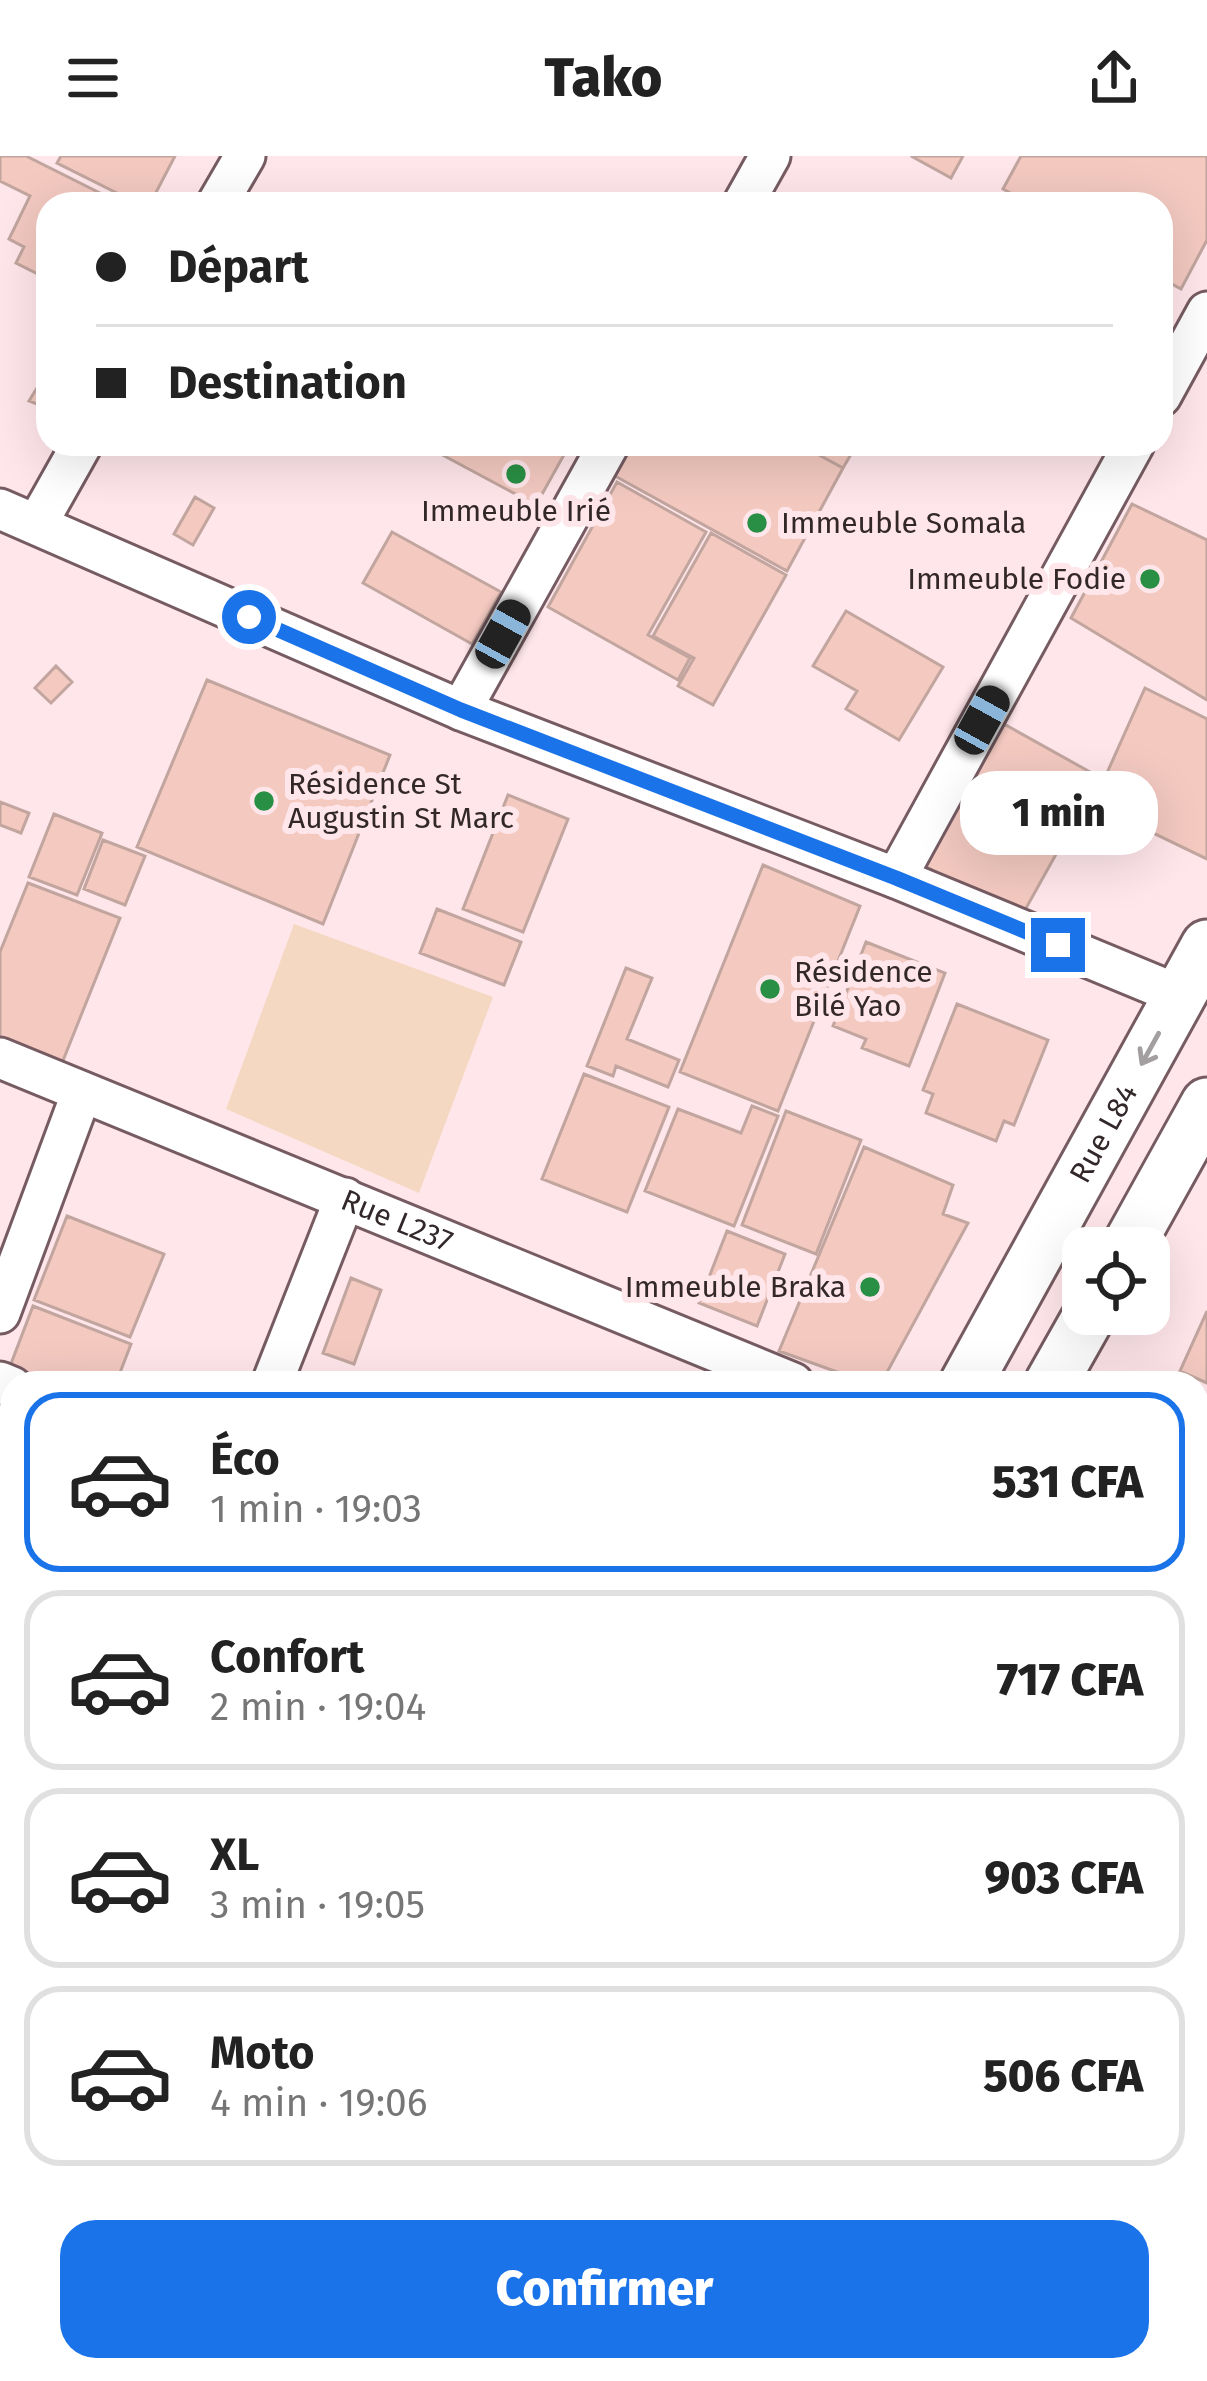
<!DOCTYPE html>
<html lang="fr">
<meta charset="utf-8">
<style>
:root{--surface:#fff;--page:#f2f2f2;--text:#222;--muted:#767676;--line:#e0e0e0;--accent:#1a73e8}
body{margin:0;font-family:"Fira Sans",sans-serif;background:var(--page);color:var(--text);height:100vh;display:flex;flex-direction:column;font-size:45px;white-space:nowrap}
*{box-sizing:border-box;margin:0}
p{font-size:39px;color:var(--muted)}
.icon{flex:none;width:66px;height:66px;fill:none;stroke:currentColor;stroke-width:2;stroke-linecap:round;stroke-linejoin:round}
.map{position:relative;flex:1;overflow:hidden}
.panel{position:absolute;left:0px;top:1215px;width:1209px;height:1011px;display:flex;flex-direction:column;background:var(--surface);border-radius:36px 36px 0 0;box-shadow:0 12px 48px #0002}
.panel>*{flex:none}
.banner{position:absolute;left:36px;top:36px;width:1137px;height:264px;border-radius:36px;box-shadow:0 12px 48px #0002;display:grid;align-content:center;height:264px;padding:0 60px;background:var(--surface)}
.fabs{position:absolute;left:1062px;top:1071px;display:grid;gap:24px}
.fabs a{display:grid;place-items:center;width:108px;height:108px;border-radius:24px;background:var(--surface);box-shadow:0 12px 48px #0002;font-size:60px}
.end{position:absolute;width:54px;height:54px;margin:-27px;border:15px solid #1a73e8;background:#fff;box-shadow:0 0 0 6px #fff}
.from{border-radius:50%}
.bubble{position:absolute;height:84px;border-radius:36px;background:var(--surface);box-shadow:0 12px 48px #0002;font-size:39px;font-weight:800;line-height:84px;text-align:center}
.car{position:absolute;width:36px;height:72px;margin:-36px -18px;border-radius:15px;box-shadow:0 0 9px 3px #0007;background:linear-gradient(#222 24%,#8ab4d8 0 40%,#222 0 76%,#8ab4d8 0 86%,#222 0)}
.banner b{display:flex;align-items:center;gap:42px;height:114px;font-size:45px}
.banner b+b{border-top:3px solid var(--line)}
.banner i{width:30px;height:30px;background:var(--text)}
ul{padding:21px 0 0;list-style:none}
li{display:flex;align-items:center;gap:36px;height:180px;margin:0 24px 18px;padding:0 36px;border:6px solid var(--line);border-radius:36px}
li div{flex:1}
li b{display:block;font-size:45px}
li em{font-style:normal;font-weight:800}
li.on{border-color:var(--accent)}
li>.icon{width:108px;height:108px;stroke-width:1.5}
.cta{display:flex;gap:24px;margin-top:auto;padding:24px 60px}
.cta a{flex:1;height:138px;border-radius:36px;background:var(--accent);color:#fff;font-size:48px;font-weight:800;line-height:138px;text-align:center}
header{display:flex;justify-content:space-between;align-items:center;height:156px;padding:0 60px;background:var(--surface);font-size:54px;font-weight:800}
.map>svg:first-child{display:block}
</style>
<header><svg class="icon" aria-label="menu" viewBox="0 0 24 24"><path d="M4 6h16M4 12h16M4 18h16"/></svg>Tako<svg class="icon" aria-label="share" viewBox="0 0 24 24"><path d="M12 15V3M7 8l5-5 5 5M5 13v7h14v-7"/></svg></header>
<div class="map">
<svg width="1207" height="2225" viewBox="0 0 1207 2225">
<rect width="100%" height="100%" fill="#ffe6eb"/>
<path fill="#f5d8c1" d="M294,768l199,73 -74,196 -193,-84z
M0,1498l12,9v632l-12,-13z
M1197,2206l10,2v17h-1189l5,-11h1174z"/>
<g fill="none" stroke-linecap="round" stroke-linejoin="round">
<path stroke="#b892e5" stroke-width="10" d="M0,1849l12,9
M508,2214l20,11"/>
</g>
<path fill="#f3c9c0" stroke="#c1a59e" stroke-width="3" d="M0,0h26l92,46 -70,2v75l-32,-16 8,-16 -15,-8 21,-43 -30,-15z
M61,0h114l-25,48h-11l-82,-41z
M911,0h52l-12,22z
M1021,0h186v84l-26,49 -20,-11v-74h-131l-27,-15z
M40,227l8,5v20l-19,-7z
M422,288h148l-34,61z
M632,288h167l44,24 -56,103 -172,-95z
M799,288h58l-14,24z
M617,326l89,50 -58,103 42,23 -12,22 -130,-73z
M195,341l19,11 -21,37 -19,-11z
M1132,348l75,36v160l-136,-82z
M392,376l109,60 -29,52 -109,-61z
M711,377l75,42 -73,130 -35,-19 16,-28 -41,-22z
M846,455l97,56 -44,73 -53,-31 11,-18 -44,-25z
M56,510l16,16 -21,21 -16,-15z
M207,524l183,75 -67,169 -186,-77z
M1145,532l62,31v140l-114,-55z
M1004,568l95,53 -79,142 -95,-53z
M508,639l60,24 -45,113 -60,-23z
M0,646l29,11 -8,20 -21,-8z
M54,658l48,19 -25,62 -48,-18z
M103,684l42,16 -20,49 -41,-16z
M763,709l97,41 -82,205 -98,-39z
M28,727l92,35 -60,150 -60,-23v-93z
M437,753l84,33 -17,43 -84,-32z
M866,786l79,31 -36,93 -47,-18 4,-9 -33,-13z
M626,812l26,10 -25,61 52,21 -11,27 -52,-21 -3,10 -26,-10z
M957,848l91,36 -34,85 -10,-4 -8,20 -70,-28 7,-19 -10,-4z
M584,918l85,33 -42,105 -85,-33z
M752,950l26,10 -44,110 -89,-35 33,-82 63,24z
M786,955l75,29 -45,114 -74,-29z
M864,991l89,38 -10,29 25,9 -83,153 -10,6 -13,-1 -83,-30z
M67,1060l97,38 -34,83 -96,-37z
M727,1075l58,23 -28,72 -58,-23z
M351,1122l30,12 -27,74 -31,-11z
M33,1150l98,38 -15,39h-71l-36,-14z
M1207,1155v72l-27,-12z
M1197,1249l10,5v120l-10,-5z
M0,1320l12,4v73l-12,30z
M1197,1834l10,6v32l-10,17z
M1207,1944v81l-10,-6v-58z"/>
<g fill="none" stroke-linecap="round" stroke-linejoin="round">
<defs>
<g id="minor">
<path d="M217,48l28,-48"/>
<path d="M743,48l27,-48"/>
<path d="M1161,240l46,-84"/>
<path d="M0,353l461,201 435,168 283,117"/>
<path d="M37,368l45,-80"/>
<path d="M461,554l148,-266"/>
<path d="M896,722l238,-434"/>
<path id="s1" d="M0,902l793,325"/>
<path d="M0,1157l82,-221"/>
<path d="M0,1226l12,5"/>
<path d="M272,1227l73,-185"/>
<path d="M1197,1386l10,4"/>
<path d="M1197,1566l10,-15"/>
<path d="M1197,1772l10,7"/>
</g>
<g id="major">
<path d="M1127,1092l80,-144"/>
<path id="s2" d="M966,1227l241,-437"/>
<path d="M1051,1227l39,-69"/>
<path d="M418,2225l6,-11"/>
<path d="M485,2225l6,-11"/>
</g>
</defs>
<use href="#minor" stroke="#765c62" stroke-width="45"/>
<use href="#major" stroke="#765c62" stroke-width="57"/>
<use href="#minor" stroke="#fff" stroke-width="39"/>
<use href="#major" stroke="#fff" stroke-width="51"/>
</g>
<defs><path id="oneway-shaft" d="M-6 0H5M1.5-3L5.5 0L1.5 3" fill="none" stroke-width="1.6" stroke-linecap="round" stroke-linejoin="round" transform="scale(3)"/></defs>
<use stroke="#a39e9f" href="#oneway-shaft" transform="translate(1150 893) rotate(119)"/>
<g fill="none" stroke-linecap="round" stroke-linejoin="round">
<path stroke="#1a73e8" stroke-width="15" d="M249,461l212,93 435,168 162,67"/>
</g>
<g fill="#298f45" stroke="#ffe6eb" stroke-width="4.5">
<circle cx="516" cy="318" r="12"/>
<circle cx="757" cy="367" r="12"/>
<circle cx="1150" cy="423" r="12"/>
<circle cx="264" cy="645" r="12"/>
<circle cx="770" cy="833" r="12"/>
<circle cx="870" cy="1131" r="12"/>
</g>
<g text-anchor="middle" stroke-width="12" stroke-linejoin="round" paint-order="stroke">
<g font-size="30" fill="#322729" stroke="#ffe6eb" text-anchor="start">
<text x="516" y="365" text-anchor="middle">Immeuble Irié</text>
<text x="781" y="377">Immeuble Somala</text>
<text x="1126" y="433" text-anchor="end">Immeuble Fodie</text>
<text x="288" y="638">Résidence St<tspan x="288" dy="34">Augustin St Marc</tspan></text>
<text x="794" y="826">Résidence<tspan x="794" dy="34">Bilé Yao</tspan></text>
<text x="846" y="1141" text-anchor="end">Immeuble Braka</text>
</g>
<g font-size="30" fill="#322729" stroke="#ffe6eb">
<text dy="10" stroke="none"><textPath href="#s2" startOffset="285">Rue L84</textPath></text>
<text dy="10" stroke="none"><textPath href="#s1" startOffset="429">Rue L237</textPath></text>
</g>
</g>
</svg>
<div class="fabs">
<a><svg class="icon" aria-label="locate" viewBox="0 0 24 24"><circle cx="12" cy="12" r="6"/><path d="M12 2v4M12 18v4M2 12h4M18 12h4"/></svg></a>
</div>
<i class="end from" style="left:249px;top:461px"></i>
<i class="end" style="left:1058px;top:789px"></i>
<div class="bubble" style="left:960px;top:615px;width:198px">1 min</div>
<i class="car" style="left:503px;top:478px;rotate:29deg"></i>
<i class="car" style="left:982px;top:564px;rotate:29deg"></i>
<div class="banner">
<b><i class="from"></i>Départ</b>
<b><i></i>Destination</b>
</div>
<section class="panel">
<ul>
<li class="on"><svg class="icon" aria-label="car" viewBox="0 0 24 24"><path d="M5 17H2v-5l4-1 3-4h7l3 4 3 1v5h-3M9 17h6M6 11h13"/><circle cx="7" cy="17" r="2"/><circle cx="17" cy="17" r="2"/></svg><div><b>Éco</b><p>1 min · 19:03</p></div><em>531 CFA</em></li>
<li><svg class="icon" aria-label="car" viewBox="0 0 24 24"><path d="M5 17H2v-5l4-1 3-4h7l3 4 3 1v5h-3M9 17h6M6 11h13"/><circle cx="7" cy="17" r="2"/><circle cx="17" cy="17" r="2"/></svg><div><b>Confort</b><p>2 min · 19:04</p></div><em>717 CFA</em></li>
<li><svg class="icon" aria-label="car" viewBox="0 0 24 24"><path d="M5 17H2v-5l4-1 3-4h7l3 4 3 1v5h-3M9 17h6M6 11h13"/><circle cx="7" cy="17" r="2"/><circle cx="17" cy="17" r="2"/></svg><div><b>XL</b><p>3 min · 19:05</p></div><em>903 CFA</em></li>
<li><svg class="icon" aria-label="car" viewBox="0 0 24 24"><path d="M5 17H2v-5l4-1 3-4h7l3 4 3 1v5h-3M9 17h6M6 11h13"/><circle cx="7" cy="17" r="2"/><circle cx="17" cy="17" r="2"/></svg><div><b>Moto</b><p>4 min · 19:06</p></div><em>506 CFA</em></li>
</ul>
<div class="cta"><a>Confirmer</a></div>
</section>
</div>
